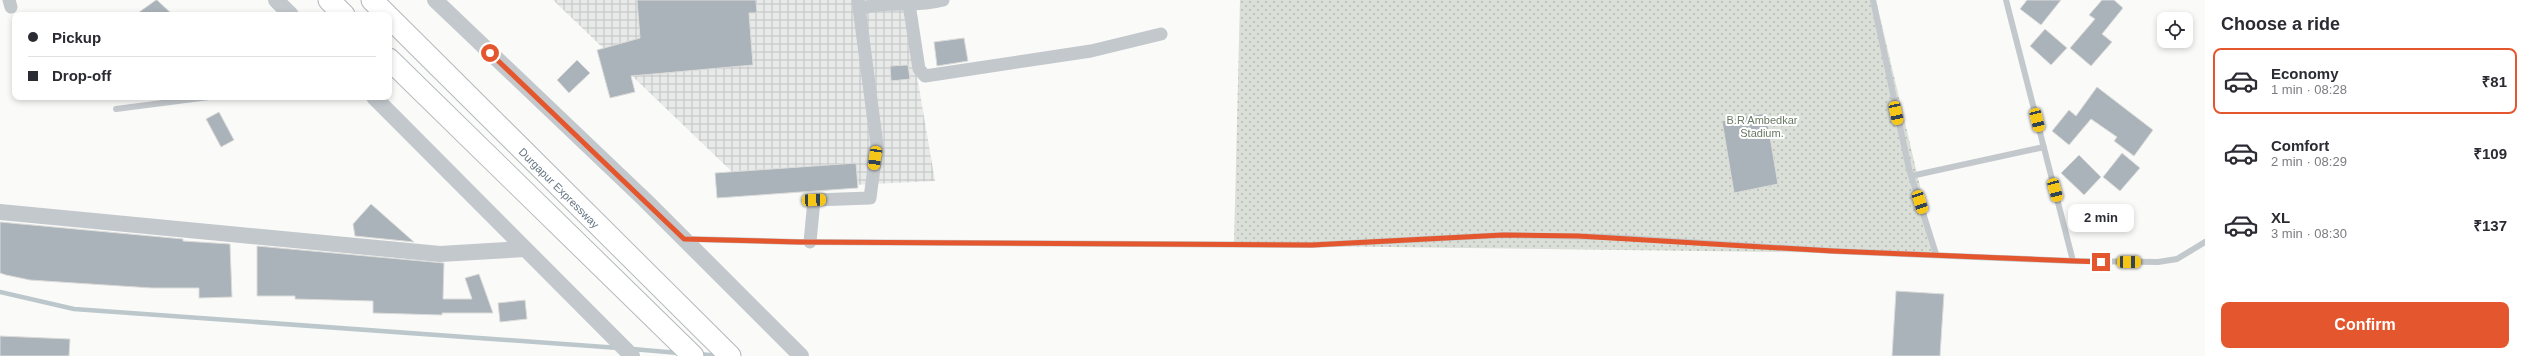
<!DOCTYPE html>
<meta charset="utf-8">
<style>
:root{--surface:#fff;--page:#f7f7f7;--text:#2b2b33;--muted:#7c7c81;--line:#e1e1e2;--accent:#e4572e}
body{margin:0;font-family:Helvetica,sans-serif;background:var(--page);color:var(--text);height:100vh;display:flex;flex-direction:column;font-size:15px;white-space:nowrap}
*{box-sizing:border-box;margin:0}
p{font-size:13px;color:var(--muted)}
.icon{flex:none;width:22px;height:22px;fill:none;stroke:currentColor;stroke-width:2;stroke-linecap:round;stroke-linejoin:round}
.map{position:relative;flex:1;overflow:hidden}
.drawer{display:flex;flex-direction:column;background:var(--surface);width:320px}
.drawer>*{flex:none}
.hud{position:absolute;left:12px;top:12px;width:380px;height:88px;border-radius:8px;box-shadow:0 2px 6px #0003;display:grid;align-content:center;height:88px;padding:0 16px;background:var(--surface)}
.controls{position:absolute;left:2157px;top:12px;display:grid;gap:8px}
.controls a{display:grid;place-items:center;width:36px;height:36px;border-radius:8px;background:var(--surface);box-shadow:0 2px 6px #0003;font-size:20px}
.end{position:absolute;width:18px;height:18px;margin:-9px;border:5px solid #e4572e;background:#fff;box-shadow:0 0 0 2px #fff}
.from{border-radius:50%}
.bubble{position:absolute;height:28px;border-radius:8px;background:var(--surface);box-shadow:0 2px 6px #0003;font-size:13px;font-weight:700;line-height:28px;text-align:center}
.car{position:absolute;width:12px;height:24px;margin:-12px -6px;border-radius:5px;box-shadow:0 0 3px 1px #0007;background:linear-gradient(#f5c518 24%,#345 0 40%,#f5c518 0 76%,#345 0 86%,#f5c518 0)}
.hud b{display:flex;align-items:center;gap:14px;height:38px;font-size:15px}
.hud b+b{border-top:1px solid var(--line)}
.hud i{width:10px;height:10px;background:var(--text)}
ul{padding:0;list-style:none}
li{display:flex;align-items:center;gap:12px;height:66px;margin:0 8px 6px;padding:0 8px;border:2px solid transparent;border-radius:8px}
li div{flex:1}
li b{display:block;font-size:15px}
li em{font-style:normal;font-weight:700}
li.on{border-color:var(--accent)}
li>.icon{width:36px;height:36px;stroke-width:1.5}
h2{padding:0 16px;font-size:18px;line-height:48px}
.cta{display:flex;gap:8px;margin-top:auto;padding:8px 16px}
.cta a{flex:1;height:46px;border-radius:8px;background:var(--accent);color:#fff;font-size:16px;font-weight:700;line-height:46px;text-align:center}
main{display:flex;flex:1;min-height:0}
.map>svg:first-child{display:block}
</style>
<main>
<div class="map">
<svg width="2205" height="356" viewBox="0 0 2205 356">
<defs>
<pattern id="industrial-grid" width="8" height="8" patternUnits="userSpaceOnUse"><rect width="8" height="8" fill="#e8e9e9"/><path d="M0 4h8M4 0v8" fill="none" stroke="#c0c1c2"/></pattern>
<pattern id="park-dots" width="8" height="8" patternUnits="userSpaceOnUse"><rect width="8" height="8" fill="#dadfd7"/><path d="M2 2h.1M6 6h.1" fill="none" stroke="#b4b9b4" stroke-width="1.8" stroke-linecap="round"/></pattern>
</defs>
<rect width="100%" height="100%" fill="#fafaf8"/>
<path fill="url(#industrial-grid)" d="M553,0h351l31,181 -184,9z"/>
<path fill="url(#park-dots)" d="M1240,0h636l60,254 -702,-9z"/>
<g fill="none" stroke-linecap="round" stroke-linejoin="round">
<path stroke="#bbc7cb" stroke-width="4.5" d="M0,292l74,17 545,39
M632,349l47,4
M698,354l23,2"/>
</g>
<path fill="#aab3b9" stroke="#dcdcda" d="M157,0l16,15h-38l21,-15z
M637,0h119l1,13h-8l4,52 -122,11 4,16 -25,6 -13,-48 43,-12z
M2027,0h34l-20,25 -21,-16z
M2102,0h12l9,8 -21,26 10,8 -21,24 -21,-18 25,-29 -6,-4z
M2045,29l22,19 -16,17 -21,-19z
M964,38l4,23 -31,5 -3,-24z
M577,60l13,13 -21,20 -12,-13z
M908,65l2,14 -19,2 -1,-15z
M2097,87l56,43 -19,26 -20,-15 3,-4 -26,-18 -22,26 -17,-14 17,-21 7,6z
M219,112l15,28 -13,7 -15,-28z
M1766,113l12,71 -44,9 -12,-72z
M2122,153l18,15 -20,23 -17,-14z
M2079,155l22,22 -17,18 -23,-22z
M856,163l2,25 -141,10 -2,-25z
M371,204l43,38 -59,-6 -2,-12z
M0,222l183,17v2l47,3 2,53 -33,1v-10h-47l-77,-5 -45,-3 -24,-5 -6,-2z
M257,246l187,17 -1,36h29l-7,-21 14,-4 14,39h-51v2l-69,-2v-12l-78,-2v-3h-38z
M1896,291l48,3 -4,62h-48z
M525,300l2,19 -27,3 -2,-19z
M0,336l70,3 -1,17h-69z"/>
<g fill="none" stroke-linecap="round" stroke-linejoin="round">
<defs>
<path id="trunk" d="M329,0l15,15
M372,0l15,15
M389,17l341,339
M389,59l304,297"/>
</defs>
<use href="#trunk" stroke="#b4b9bd" stroke-width="23"/>
<path stroke="#c3c8cc" stroke-width="6" d="M1873,0l36,169 27,85
M2006,0l67,261
M116,109l93,-12
M1911,176l133,-29
M688,239l111,3 513,3 191,-10 105,2 225,14 240,10 85,1 19,-3 28,-17"/>
<path stroke="#c3c8cc" stroke-width="13" d="M9,0l2,7
M909,4l10,65 6,7 166,-25 70,-17
M859,9c28,-9 56,-1 84,-9
M810,242l4,-42 56,-2 7,-53 -19,-145"/>
<path stroke="#c3c8cc" stroke-width="16" d="M276,0l15,15
M435,0l210,200 156,156
M374,97l258,259
M0,212l440,42 85,-5"/>
<use href="#trunk" stroke="#fff" stroke-width="21"/>
</g>
<g fill="none" stroke-linecap="round" stroke-linejoin="round">
<path stroke="#e4572e" stroke-width="5" d="M490,53l194,186 115,3 513,3 191,-10 75,1 255,15 268,11"/>
</g>
<g text-anchor="middle" stroke-width="4" stroke-linejoin="round" paint-order="stroke">
<g font-size="11" fill="#687a64" stroke="#fff">
<text x="1762" y="124">B.R Ambedkar<tspan x="1762" dy="13">Stadium.</tspan></text>
</g>
<g font-size="11" fill="#657683" stroke="#fff">
<text transform="translate(559 188) rotate(45)" y="4">Durgapur Expressway</text>
</g>
</g>
</svg>
<div class="controls">
<a><svg class="icon" aria-label="locate" viewBox="0 0 24 24"><circle cx="12" cy="12" r="6"/><path d="M12 2v4M12 18v4M2 12h4M18 12h4"/></svg></a>
</div>
<i class="end from" style="left:490px;top:53px"></i>
<i class="end" style="left:2101px;top:262px"></i>
<div class="bubble" style="left:2068px;top:204px;width:66px">2 min</div>
<i class="car" style="left:1896px;top:113px;rotate:168deg"></i>
<i class="car" style="left:2037px;top:120px;rotate:166deg"></i>
<i class="car" style="left:875px;top:158px;rotate:188deg"></i>
<i class="car" style="left:2055px;top:190px;rotate:165deg"></i>
<i class="car" style="left:814px;top:200px;rotate:88deg"></i>
<i class="car" style="left:1920px;top:202px;rotate:162deg"></i>
<i class="car" style="left:2129px;top:262px;rotate:90deg"></i>
<div class="hud">
<b><i class="from"></i>Pickup</b>
<b><i></i>Drop-off</b>
</div>
</div>
<section class="drawer">
<h2>Choose a ride</h2>
<ul>
<li class="on"><svg class="icon" aria-label="car" viewBox="0 0 24 24"><path d="M5 17H2v-5l4-1 3-4h7l3 4 3 1v5h-3M9 17h6M6 11h13"/><circle cx="7" cy="17" r="2"/><circle cx="17" cy="17" r="2"/></svg><div><b>Economy</b><p>1 min · 08:28</p></div><em>₹81</em></li>
<li><svg class="icon" aria-label="car" viewBox="0 0 24 24"><path d="M5 17H2v-5l4-1 3-4h7l3 4 3 1v5h-3M9 17h6M6 11h13"/><circle cx="7" cy="17" r="2"/><circle cx="17" cy="17" r="2"/></svg><div><b>Comfort</b><p>2 min · 08:29</p></div><em>₹109</em></li>
<li><svg class="icon" aria-label="car" viewBox="0 0 24 24"><path d="M5 17H2v-5l4-1 3-4h7l3 4 3 1v5h-3M9 17h6M6 11h13"/><circle cx="7" cy="17" r="2"/><circle cx="17" cy="17" r="2"/></svg><div><b>XL</b><p>3 min · 08:30</p></div><em>₹137</em></li>
</ul>
<div class="cta"><a>Confirm</a></div>
</section>
</main>
